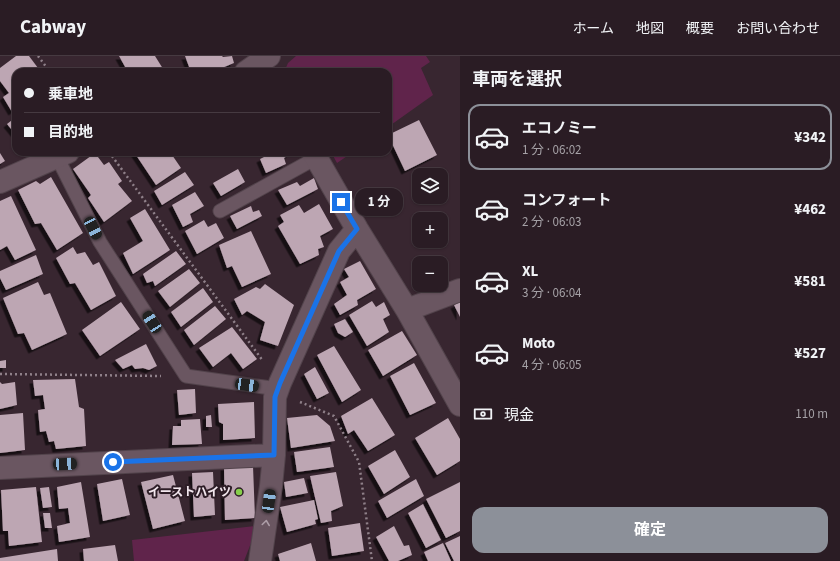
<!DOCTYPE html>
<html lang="ja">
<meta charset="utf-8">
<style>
:root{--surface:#2a1c24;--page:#32252c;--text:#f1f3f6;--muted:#a5a1a6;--line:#463a41;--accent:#8c9099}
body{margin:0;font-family:"Source Sans 3","Noto Sans JP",sans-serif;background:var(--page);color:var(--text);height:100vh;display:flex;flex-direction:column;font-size:15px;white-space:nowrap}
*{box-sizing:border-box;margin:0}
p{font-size:13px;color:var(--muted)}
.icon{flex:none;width:22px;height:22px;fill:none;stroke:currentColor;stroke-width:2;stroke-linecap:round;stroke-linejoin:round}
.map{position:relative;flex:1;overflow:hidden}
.side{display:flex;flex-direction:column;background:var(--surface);width:380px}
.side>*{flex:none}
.hud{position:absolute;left:12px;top:12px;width:380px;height:88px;border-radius:12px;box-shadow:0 1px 3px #0004,0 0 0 1px var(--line);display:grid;align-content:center;height:88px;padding:0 12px;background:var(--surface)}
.controls{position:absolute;left:412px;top:112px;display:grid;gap:8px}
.controls a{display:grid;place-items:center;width:36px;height:36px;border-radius:8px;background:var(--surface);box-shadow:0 1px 3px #0004,0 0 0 1px var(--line);font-size:20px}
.end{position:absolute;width:18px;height:18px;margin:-9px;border:5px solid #1a73e8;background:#fff;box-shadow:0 0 0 2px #fff}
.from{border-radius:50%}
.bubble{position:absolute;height:28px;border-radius:12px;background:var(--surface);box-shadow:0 1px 3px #0004,0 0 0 1px var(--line);font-size:13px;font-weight:700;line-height:28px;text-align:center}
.car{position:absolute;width:12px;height:24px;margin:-12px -6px;border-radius:5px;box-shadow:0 0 3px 1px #0007;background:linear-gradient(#222 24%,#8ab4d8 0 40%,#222 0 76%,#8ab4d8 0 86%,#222 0)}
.hud b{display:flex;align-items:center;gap:14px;height:38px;font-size:15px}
.hud b+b{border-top:1px solid var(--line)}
.hud i{width:10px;height:10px;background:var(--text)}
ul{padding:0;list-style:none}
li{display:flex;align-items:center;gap:12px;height:66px;margin:0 8px 6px;padding:0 4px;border:2px solid transparent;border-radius:12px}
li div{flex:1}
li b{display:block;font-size:15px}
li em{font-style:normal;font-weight:700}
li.on{border-color:var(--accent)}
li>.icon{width:36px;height:36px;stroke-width:1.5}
h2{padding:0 12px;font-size:18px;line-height:48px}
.pay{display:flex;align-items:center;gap:10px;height:44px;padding:0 12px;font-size:15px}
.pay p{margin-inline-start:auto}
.button{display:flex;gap:8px;margin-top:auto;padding:8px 12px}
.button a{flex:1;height:46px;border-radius:12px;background:var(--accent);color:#fff;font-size:16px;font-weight:700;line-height:46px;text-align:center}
header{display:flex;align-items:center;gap:24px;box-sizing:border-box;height:56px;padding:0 20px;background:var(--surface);border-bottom:1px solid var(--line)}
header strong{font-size:19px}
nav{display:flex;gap:22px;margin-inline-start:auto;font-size:14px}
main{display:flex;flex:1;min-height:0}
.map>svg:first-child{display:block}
</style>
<header>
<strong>Cabway</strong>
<nav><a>ホーム</a><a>地図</a><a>概要</a><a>お問い合わせ</a></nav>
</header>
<main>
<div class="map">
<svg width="460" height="505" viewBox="0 0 460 505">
<defs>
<filter id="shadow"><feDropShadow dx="-3.5" dy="3.5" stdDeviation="0" flood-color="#0009"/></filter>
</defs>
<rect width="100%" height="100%" fill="#382630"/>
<path fill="#60244b" d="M296,0h130l4,6 -9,6 12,27 -45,32v-55h-102l-1,-2 3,-7z
M331,96h22l-16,11z
M255,470l-2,12 -9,23h-110l-2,-21z"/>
<path fill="#bda6b3" filter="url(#shadow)" d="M16,0h13l12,16h-25v37l-4,3 -9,-15 6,-4 -9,-12v-13z
M119,0h36l10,16h-37z
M185,0h37l1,1 9,-1 2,7 -22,9h-21z
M16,61v18l-9,-11z
M419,64l18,35 -32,16 -17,-36z
M134,96h36l11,16 -25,17z
M274,96h15l1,2 -6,4 2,6 -20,9 -6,-14z
M0,97l5,8 -5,3z
M95,97l9,12 5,-3 13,19 -4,3 14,17 -28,21 -16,-24 3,-3 -18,-26z
M238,113l7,13 -24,14 -8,-13z
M185,116l9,13 -32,20 -8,-14z
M51,121l32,56 -26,17 -16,-27 -6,1 -17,-34 18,-9 4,3z
M314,122l4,11 -31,16 -9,-15 19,-8 3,4z
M195,136l9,14 -14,8 3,8 -10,5 -11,-22z
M11,140l25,54 -21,10 -8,-14 -7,4v-49z
M319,148l14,25 -13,7 4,11 -6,2 1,6 -19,9 -22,-38 6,-4 -4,-7 19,-10 5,8z
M251,150l2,6 6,-2 3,6 -25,13 -7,-13z
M145,153l25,41 -37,24 -10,-21 20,-12 -13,-23z
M204,164l4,7 8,-4 8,15 -27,16 -12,-23z
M251,175l20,43 -29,13 -10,-21 -5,2 -8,-23z
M73,191l4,7 8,-2 8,13 6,-3 17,34 -25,14 -16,-27 -5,1 -14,-26z
M176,195l10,13 -31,22 -2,-5 -6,2 -4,-9z
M36,199l7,19 -37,16 -6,-12v-7z
M360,205l16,28 -19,11 1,5 -18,10 -6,-11 13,-9 -7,-13 9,-5 -5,-8z
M189,213l11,14 -30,24 -12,-16z
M38,226l6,13 6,-2 17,41 -35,16 -8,-17 -6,1 -15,-36z
M265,228l29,21 -16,41 -18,-6 5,-18 -18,-11 -5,4 -8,-16 22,-12 4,2z
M203,232l10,14 -32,25 -10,-15z
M372,245l4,6 8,-5 6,13 -7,4 6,13 -22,14 -18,-31z
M121,246l19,27 -40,27 -18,-26z
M460,246v15l-6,-12z
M215,250l11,13 -32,26 -10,-15z
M345,263l8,13 -8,5 -7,-4 -4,-9z
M232,271l25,32 -14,10 -12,-16 -18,14 -14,-19z
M402,275l15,24 -34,21 -15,-26z
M146,288l11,22 -8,4 -6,-2 -8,1 -3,-4 -9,4 -8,-9z
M334,290l27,44 -19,12 -25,-47z
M6,304v8h-6v-7z
M414,307l22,40 -26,12 -20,-39z
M315,311l14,26 -12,6 -13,-25z
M75,323l4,28 5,2 2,37 -30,3 -2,-8 -5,1 -3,-11 -6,1 -2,-22 7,-1 -2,-14 -8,1 -2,-16z
M0,326l2,2 13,-2 2,23 -17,4z
M195,333l1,24 -17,2 -2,-25z
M372,342l23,37 -27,16 -14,-21 -6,4 -7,-18z
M254,346l1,36 -32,2v-16l-4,-2 -1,-18z
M23,357l2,37 -25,3v-38z
M211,359l1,12h-6v-11z
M317,359l13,11 5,15 -44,7 -4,-30z
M448,362l12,21v22l-23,14 -22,-37z
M200,363l2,25 -30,1 1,-19h8v-6z
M330,391l4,20 -37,5 -3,-20z
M395,394l15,27 -26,17 -16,-28z
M253,410l2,52 -30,2 -1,-53z
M213,416l2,43 -21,2 -2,-44z
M336,416l7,34 -12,5 1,10 -11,2 -11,-47z
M173,419l12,46 -32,8 -12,-47z
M304,422l4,15 -22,4 -2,-15z
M122,423l8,36 -27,6 -6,-37z
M416,423l8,17 -37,22 -9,-17z
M81,426l9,55 -31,5 -2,-16 13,-3 -2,-15 -9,1 -2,-22z
M460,426v49l-14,7 -20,-39z
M36,431l6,55 -33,4 -1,-15h-5l-2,-41z
M49,431l3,20 -9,1 -3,-20z
M314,444l4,19 -3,1 1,4 -29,8 -7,-25z
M423,448l18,36 -15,8 -18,-35z
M43,457h7l2,15h-7z
M360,467l4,28 -32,5 -4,-28z
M394,470l10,20 5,-1 3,10 -14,6h-9l-13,-24z
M460,480v25h-6l-9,-18z
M311,487l5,18h-36l-2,-7z
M443,487l8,18h-23l-4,-9z
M115,489l3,16h-34l-1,-12z
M57,493l1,12h-58v-3z"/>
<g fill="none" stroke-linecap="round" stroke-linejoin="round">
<defs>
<path id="lane" d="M57,101l43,85 86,134 92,13
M220,155l96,-53"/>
<path id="street" d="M246,16l23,-16
M313,96l44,77 50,81 53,95
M0,126l68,-30
M407,254l53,-20
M0,412l274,-13
M260,505l11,-75 3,-31 1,-58 5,-14 59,-132 18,-22"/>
</defs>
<use href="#lane" stroke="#52434b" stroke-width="15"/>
<use href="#street" stroke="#52434b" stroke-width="24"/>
<path stroke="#8f8089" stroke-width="2.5" stroke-dasharray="2 3" stroke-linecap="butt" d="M38,0l12,16
M109,96l154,209
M0,318l161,2
M300,346l34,14 25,46 13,99"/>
<use href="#lane" stroke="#6a5661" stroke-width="13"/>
<use href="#street" stroke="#6a5661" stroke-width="22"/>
</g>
<defs><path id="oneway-chevron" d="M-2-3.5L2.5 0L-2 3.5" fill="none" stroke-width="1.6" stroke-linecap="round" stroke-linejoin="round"/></defs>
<use stroke="#ae9ea8" href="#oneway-chevron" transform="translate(266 467) rotate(-82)"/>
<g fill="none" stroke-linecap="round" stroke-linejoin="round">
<path stroke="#1a73e8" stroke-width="5" d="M113,406l161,-7 1,-58 5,-14 59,-132 18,-22 -16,-27"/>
</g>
<circle fill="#86cf4b" stroke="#2d1d26" stroke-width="1.5" cx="239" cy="436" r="4"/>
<g text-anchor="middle" stroke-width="4" stroke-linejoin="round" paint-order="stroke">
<g font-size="12" font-weight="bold" fill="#f3e7ee" stroke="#2d1d26" text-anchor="end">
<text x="231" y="440">イーストハイツ</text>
</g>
</g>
</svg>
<div class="controls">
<a><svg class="icon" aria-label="layers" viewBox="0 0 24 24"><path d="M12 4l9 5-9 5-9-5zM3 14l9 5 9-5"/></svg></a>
<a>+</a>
<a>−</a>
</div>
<i class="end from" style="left:113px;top:406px"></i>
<i class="end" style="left:341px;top:146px"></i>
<div class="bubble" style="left:355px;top:132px;width:48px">1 分</div>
<i class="car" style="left:93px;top:172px;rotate:153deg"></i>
<i class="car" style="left:152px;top:266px;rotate:327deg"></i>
<i class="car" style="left:247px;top:329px;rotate:98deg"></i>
<i class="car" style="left:65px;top:408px;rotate:87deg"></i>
<i class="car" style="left:269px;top:445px;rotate:8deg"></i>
<div class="hud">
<b><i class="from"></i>乗車地</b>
<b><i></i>目的地</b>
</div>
</div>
<section class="side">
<h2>車両を選択</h2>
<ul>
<li class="on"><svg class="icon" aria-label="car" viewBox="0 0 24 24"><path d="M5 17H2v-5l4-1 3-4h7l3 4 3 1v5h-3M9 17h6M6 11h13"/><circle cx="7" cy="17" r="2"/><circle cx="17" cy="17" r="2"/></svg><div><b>エコノミー</b><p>1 分 · 06:02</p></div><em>¥342</em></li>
<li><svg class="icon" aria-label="car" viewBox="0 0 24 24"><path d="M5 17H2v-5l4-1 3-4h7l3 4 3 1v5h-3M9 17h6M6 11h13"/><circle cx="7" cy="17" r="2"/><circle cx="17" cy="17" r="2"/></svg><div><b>コンフォート</b><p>2 分 · 06:03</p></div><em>¥462</em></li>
<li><svg class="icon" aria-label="car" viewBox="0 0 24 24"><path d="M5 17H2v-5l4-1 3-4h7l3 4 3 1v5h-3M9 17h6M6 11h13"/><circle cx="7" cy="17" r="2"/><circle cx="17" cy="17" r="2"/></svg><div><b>XL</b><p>3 分 · 06:04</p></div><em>¥581</em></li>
<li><svg class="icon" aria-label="car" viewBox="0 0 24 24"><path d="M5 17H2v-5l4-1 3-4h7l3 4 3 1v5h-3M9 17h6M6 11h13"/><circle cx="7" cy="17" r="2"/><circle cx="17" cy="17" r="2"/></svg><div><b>Moto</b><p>4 分 · 06:05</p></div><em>¥527</em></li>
</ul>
<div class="pay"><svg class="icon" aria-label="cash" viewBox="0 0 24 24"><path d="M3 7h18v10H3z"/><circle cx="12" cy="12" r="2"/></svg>現金<p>110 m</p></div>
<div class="button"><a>確定</a></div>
</section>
</main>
